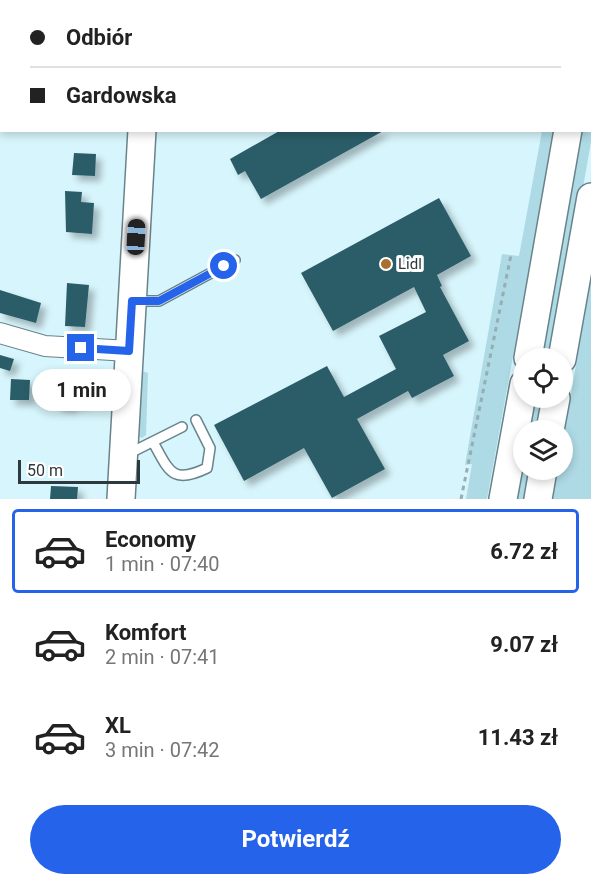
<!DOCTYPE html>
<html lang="pl">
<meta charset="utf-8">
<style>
:root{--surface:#fff;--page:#f6f6f6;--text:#222;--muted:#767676;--line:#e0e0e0;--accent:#2563eb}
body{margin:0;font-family:Roboto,sans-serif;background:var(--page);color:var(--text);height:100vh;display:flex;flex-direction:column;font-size:22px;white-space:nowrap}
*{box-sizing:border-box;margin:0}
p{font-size:20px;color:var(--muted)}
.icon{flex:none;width:33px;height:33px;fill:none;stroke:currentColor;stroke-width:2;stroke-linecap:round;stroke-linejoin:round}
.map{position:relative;height:499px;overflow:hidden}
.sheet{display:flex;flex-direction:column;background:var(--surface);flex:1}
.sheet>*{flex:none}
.hud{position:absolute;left:0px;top:0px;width:591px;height:132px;box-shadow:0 3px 9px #0003;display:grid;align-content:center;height:132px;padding:0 30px;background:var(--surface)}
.controls{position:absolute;left:513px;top:348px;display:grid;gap:12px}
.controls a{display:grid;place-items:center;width:60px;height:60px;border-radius:50%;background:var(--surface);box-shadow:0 3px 9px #0003;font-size:30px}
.scale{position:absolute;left:18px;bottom:15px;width:122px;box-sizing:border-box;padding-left:6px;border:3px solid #2d393c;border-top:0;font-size:16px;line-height:21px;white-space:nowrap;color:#2d393c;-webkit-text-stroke:4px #fff;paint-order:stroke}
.end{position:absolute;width:27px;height:27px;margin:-14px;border:8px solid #2563eb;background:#fff;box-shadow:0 0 0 3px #fff}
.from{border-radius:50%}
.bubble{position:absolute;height:42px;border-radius:21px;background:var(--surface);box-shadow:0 3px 9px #0003;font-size:20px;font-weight:700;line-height:42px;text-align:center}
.car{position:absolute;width:18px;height:36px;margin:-18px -9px;border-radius:8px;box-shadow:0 0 4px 2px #0007;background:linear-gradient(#222 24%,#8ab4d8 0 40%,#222 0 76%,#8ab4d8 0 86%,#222 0)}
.hud b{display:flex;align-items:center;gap:21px;height:57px;font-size:22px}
.hud b+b{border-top:2px solid var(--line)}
.hud i{width:15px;height:15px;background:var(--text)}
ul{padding:10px 0 0;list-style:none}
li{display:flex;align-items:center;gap:18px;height:84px;margin:0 12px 9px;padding:0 18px;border:3px solid transparent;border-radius:6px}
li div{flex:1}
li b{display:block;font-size:22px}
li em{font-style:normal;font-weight:700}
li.current{border-color:var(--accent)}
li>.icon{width:54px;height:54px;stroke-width:1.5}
.primary-button{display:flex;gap:12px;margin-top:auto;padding:12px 30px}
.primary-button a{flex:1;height:69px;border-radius:36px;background:var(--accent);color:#fff;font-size:24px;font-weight:700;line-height:69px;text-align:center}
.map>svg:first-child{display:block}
</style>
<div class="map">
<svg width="591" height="499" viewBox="0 0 591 499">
<defs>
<filter id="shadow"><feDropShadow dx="5.5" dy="5.5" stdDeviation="3" flood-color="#0004"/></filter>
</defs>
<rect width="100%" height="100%" fill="#d7f5fc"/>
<path fill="#aedae5" d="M591,53v89l-38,216h-16l40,-227 13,-1z
M542,131h12l-67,368h-21l6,-35 -7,1 37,-211 17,2z
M591,278v221h-39l5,-29h5l1,-29z
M137,369l11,4 -2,62 -4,3 -5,-3z
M531,398h15l-6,32h-15z
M523,438l1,32h9l-5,29h-15z"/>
<path fill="#2c5d68" filter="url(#shadow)" d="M281,130h104l-124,69 -16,-28 -7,4 -8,-16z
M74,153l22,1 -1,22 -23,-1z
M65,191l17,1 -1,10 13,1 -2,31 -26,-2z
M439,198l32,58 -34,19 5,11 -2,1 29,54 -26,14 11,21 -42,22 -4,-7 -51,28 28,50 -53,29 -28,-50 -60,33 -30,-56 113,-59 17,31 52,-28 -17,-33 47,-24 -12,-25 -81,44 -32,-58z
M67,283l22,2 -4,42 -20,-1z
M0,290l41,13 -5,20 -36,-10z
M0,355l14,4 -4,12 -10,-3z
M58,374l25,2 -1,27 -10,-1v5l-16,-1z
M11,379l19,1 -1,20h-19z
M51,486l27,1 -1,12h-27z"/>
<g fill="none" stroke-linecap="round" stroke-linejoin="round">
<defs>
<path id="lane" d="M133,301h26l76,-41
M153,442c16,29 19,43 54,26l3,-20 -14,-28
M128,454l54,-27"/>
<path id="street" d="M0,333l45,13 84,5"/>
<path id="secondary" d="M149,2v-2
M590,7l1,-7
M528,358l40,-228
M562,359l29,-162
M550,430l6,-32
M121,499l21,-369
M503,499l21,-115
M538,499l5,-29"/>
</defs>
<use href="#lane" stroke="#68838a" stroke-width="12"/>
<use href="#street" stroke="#68838a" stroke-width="22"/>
<use href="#secondary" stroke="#68838a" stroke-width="30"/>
<path stroke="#96adb2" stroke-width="3" stroke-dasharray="4.5 4.5" stroke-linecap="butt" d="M461,499l50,-244"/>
<use href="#lane" stroke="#fff" stroke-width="9"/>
<use href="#street" stroke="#fff" stroke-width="20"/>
<use href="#secondary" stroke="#fff" stroke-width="27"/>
</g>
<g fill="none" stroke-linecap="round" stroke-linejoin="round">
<path stroke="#2563eb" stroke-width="8" d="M81,348l48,3 3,-50h27l65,-35"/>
</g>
<circle fill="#a96f2f" stroke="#fff" stroke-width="2" cx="386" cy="264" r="6"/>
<g text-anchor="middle" stroke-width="6" stroke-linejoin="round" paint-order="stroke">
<g font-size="15" fill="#2d393c" stroke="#fff" text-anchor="start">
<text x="398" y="269">Lidl</text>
</g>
</g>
</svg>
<div class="controls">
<a><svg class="icon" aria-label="locate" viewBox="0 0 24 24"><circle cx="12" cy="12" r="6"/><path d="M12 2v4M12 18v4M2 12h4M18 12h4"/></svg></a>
<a><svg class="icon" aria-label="layers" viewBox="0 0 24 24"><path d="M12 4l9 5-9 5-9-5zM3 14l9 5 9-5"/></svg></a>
</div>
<div class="scale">50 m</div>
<i class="end from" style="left:224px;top:266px"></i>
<i class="end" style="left:81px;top:348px"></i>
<div class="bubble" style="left:32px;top:369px;width:99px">1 min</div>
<i class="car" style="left:136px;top:237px;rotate:3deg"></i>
<div class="hud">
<b><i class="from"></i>Odbiór</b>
<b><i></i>Gardowska</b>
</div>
</div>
<section class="sheet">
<ul>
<li class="current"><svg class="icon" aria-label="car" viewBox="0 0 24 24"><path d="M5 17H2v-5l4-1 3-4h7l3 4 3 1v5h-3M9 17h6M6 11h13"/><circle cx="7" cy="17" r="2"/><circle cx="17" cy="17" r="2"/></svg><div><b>Economy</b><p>1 min · 07:40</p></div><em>6.72 zł</em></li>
<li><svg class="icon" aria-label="car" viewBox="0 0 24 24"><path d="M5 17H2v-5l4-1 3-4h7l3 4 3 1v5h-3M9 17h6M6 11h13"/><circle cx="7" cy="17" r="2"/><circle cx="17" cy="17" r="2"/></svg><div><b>Komfort</b><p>2 min · 07:41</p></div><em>9.07 zł</em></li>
<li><svg class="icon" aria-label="car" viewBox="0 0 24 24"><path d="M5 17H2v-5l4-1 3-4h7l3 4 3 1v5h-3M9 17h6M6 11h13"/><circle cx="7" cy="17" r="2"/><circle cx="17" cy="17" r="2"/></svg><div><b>XL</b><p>3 min · 07:42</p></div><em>11.43 zł</em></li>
</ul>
<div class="primary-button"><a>Potwierdź</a></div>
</section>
